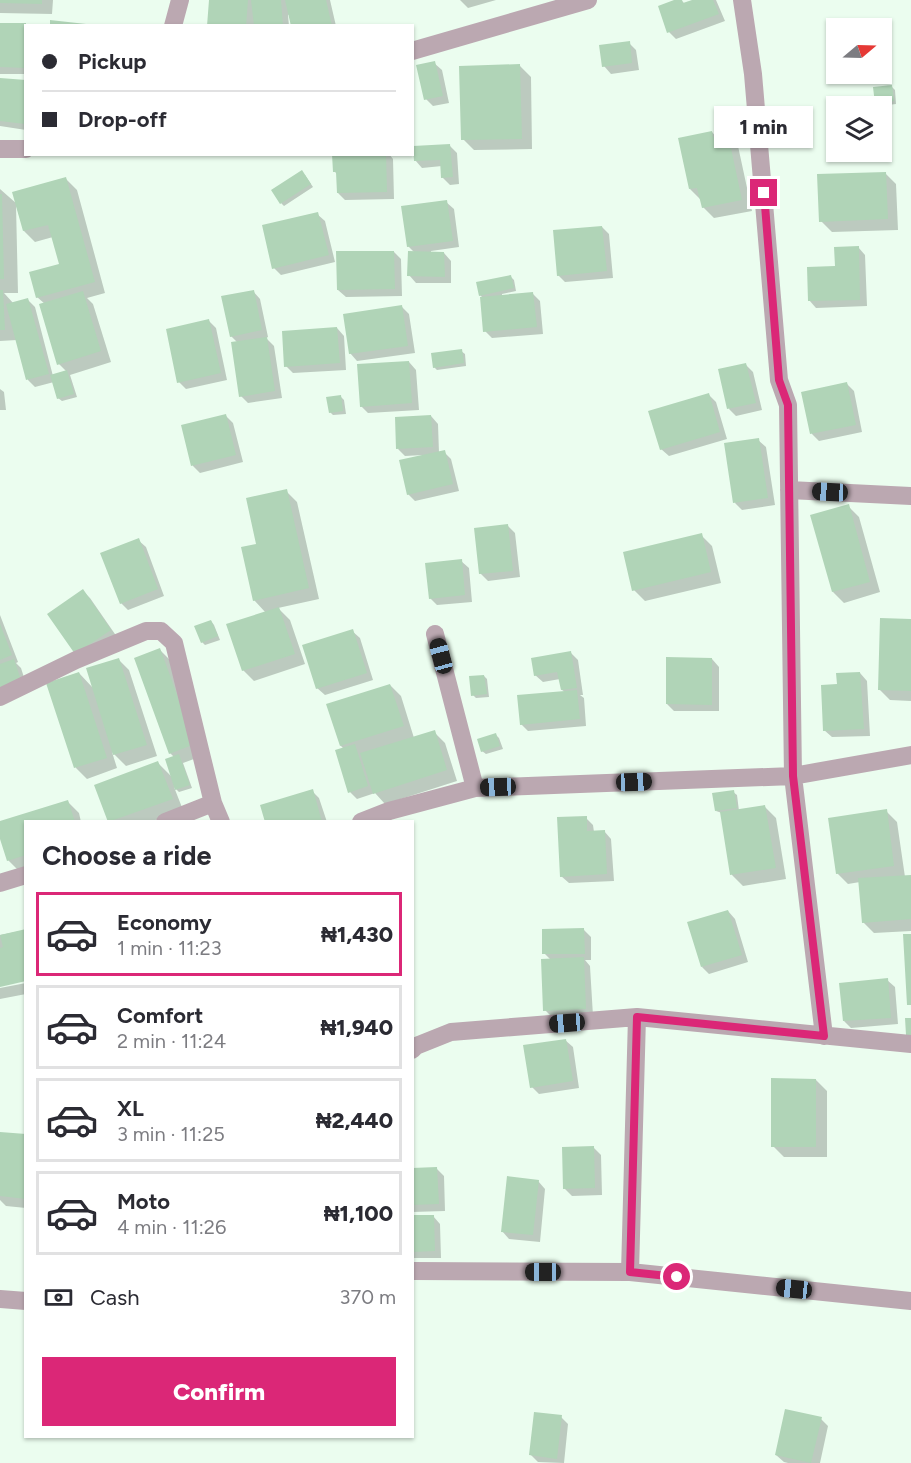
<!DOCTYPE html>
<meta charset="utf-8">
<style>
:root{--surface:#fff;--page:#f7f7f7;--text:#2b2b33;--muted:#7c7c81;--line:#e1e1e2;--accent:#db2777}
body{margin:0;font-family:Figtree,sans-serif;background:var(--page);color:var(--text);height:100vh;display:flex;flex-direction:column;font-size:22px;white-space:nowrap}
*{box-sizing:border-box;margin:0}
p{font-size:20px;color:var(--muted)}
.icon{flex:none;width:33px;height:33px;fill:none;stroke:currentColor;stroke-width:2;stroke-linecap:round;stroke-linejoin:round}
.map{position:relative;flex:1;overflow:hidden}
.drawer{position:absolute;left:24px;top:820px;width:390px;height:618px;display:flex;flex-direction:column;background:var(--surface);border-radius:0px;box-shadow:0 2px 4px #0004}
.drawer>*{flex:none}
.guide{position:absolute;left:24px;top:24px;width:390px;height:132px;border-radius:0px;box-shadow:0 2px 4px #0004;display:grid;align-content:center;height:132px;padding:0 18px;background:var(--surface)}
.needle{width:39px;rotate:71deg}
.controls{position:absolute;left:826px;top:18px;display:grid;gap:12px}
.controls a{display:grid;place-items:center;width:66px;height:66px;border-radius:0px;background:var(--surface);box-shadow:0 2px 4px #0004;font-size:30px}
.end{position:absolute;width:27px;height:27px;margin:-14px;border:8px solid #db2777;background:#fff;box-shadow:0 0 0 3px #fff}
.from{border-radius:50%}
.bubble{position:absolute;height:42px;border-radius:0px;background:var(--surface);box-shadow:0 2px 4px #0004;font-size:20px;font-weight:800;line-height:42px;text-align:center}
.car{position:absolute;width:18px;height:36px;margin:-18px -9px;border-radius:8px;box-shadow:0 0 4px 2px #0007;background:linear-gradient(#222 24%,#8ab4d8 0 40%,#222 0 76%,#8ab4d8 0 86%,#222 0)}
.guide b{display:flex;align-items:center;gap:21px;height:57px;font-size:22px}
.guide b+b{border-top:2px solid var(--line)}
.guide i{width:15px;height:15px;background:var(--text)}
ul{padding:0;list-style:none}
li{display:flex;align-items:center;gap:18px;height:84px;margin:0 12px 9px;padding:0 6px;border:3px solid var(--line);border-radius:0px}
li div{flex:1}
li b{display:block;font-size:22px}
li em{font-style:normal;font-weight:800}
li.selected{border-color:var(--accent)}
li>.icon{width:54px;height:54px;stroke-width:1.5}
h2{padding:0 18px;font-size:27px;line-height:72px}
.pay{display:flex;align-items:center;gap:15px;height:66px;padding:0 18px;font-size:22px}
.pay p{margin-inline-start:auto}
.cta{display:flex;gap:12px;margin-top:auto;padding:12px 18px}
.cta a{flex:1;height:69px;border-radius:0px;background:var(--accent);color:#fff;font-size:24px;font-weight:800;line-height:69px;text-align:center}
.map>svg:first-child{display:block}
</style>
<div class="map">
<svg width="911" height="1463" viewBox="0 0 911 1463">
<rect width="100%" height="100%" fill="#ebfdef"/>
<path fill="#0003" fill-rule="evenodd" d="M0,0h53l-1,14 -52,-1z
M211,0h119l6,26h-43l-3,-12 -2,1 1,11h-80z
M460,0h36l-28,8z
M678,0h3l4,4 11,-4h20l9,21 -49,18 -7,-7z
M0,25l38,1h-12v48h-26z
M629,43l7,7 3,20 -28,4 -7,-8z
M434,63l8,7 7,33 -16,3 -7,-7z
M520,66l11,11 1,72 -58,1 -11,-11z
M0,79l26,3v48l-26,-4z
M891,86l4,4 1,14 -16,2 -4,-3z
M712,132l5,6 10,-3 11,11 14,65 -38,7 -11,-11 -2,-7 -11,-11z
M450,146l7,7 2,31 -9,1 -8,-8v-11l-20,2 -7,-8z
M334,154h55l4,5 1,40 -49,1 -7,-7v-18l-4,-4z
M885,173l11,11 2,46 -66,2 -11,-11z
M305,175l8,12 -29,19 -3,-3z
M66,179l11,11 28,103 -18,5 6,6 18,58 -41,13 7,22 -15,4 -4,-3 -4,-16 -19,5 -7,-7 -11,-40 -17,1v-152l17,15zM16,205l8,26 11,11 18,-5 8,28 -24,32 8,7 14,60 8,8 -14,4 -18,-69 -7,-7 -14,4 -10,-11h14z
M446,202l8,7 5,38 -28,4v2h13l7,8v22h-35l-7,-8 6,-22 -7,-7z
M317,214l8,7 10,41 -54,13 -7,-7z
M602,227l7,7 4,44 -48,4 -7,-7z
M858,247l7,8 2,51 -51,2 -7,-8 27,-33z
M394,252l7,7 1,37 -56,1 -8,-7z
M511,277l3,3 2,11 -14,3v2l31,-2 7,7 3,33 -51,4 -7,-7 -3,-34 -2,-2z
M253,291l7,8 8,38 -2,1 8,8 8,52 -34,5 -7,-7 -3,-53 -7,-7z
M402,307l7,7 6,39 -58,8 -7,-8z
M209,321l7,7 11,52 -41,9 -7,-7z
M337,328l7,8 2,34 -53,3 -7,-7z
M461,351l4,3 1,12 -29,4 -3,-3z
M409,362l7,8 3,40 -51,3 -7,-7z
M746,365l7,7 9,38 -26,6 -7,-7z
M847,384l7,7 8,41 -43,9 -7,-7 -9,-41z
M0,389l4,3 2,18h-6z
M709,395l7,7 11,37 -58,17 -8,-7z
M340,396l4,4 2,14 -13,1 -3,-3z
M226,416l7,7 10,39 -43,11 -7,-7 -10,-40z
M431,416l7,8 1,29 5,-1 7,7 8,32 -44,10 -7,-7 15,-39 -18,1 -7,-7z
M758,440l8,7 9,58 -33,5 -7,-7z
M286,491l11,11 22,97 -41,9 12,12 15,44 -51,17 -11,-11 23,-57 -12,-13 4,-55z
M848,506l11,11 21,75 -36,11 -11,-11z
M508,526l7,7 5,44 -32,4 -8,-8z
M701,535l11,11 9,37 -76,18 -11,-11z
M138,540l8,7 18,49 -36,14 -7,-7z
M461,561l8,7 3,34 -35,3 -7,-7z
M83,591l7,7 27,39 -34,23z
M0,615l18,47 -2,1 5,5 7,22 -28,9z
M211,621l3,4 6,15 -15,5 -3,-3z
M911,621v80l-21,-1 -11,-11z
M352,631l8,7 13,42 -48,15 -8,-7z
M160,650l11,11 34,94 -22,8 9,25 -13,4 -5,-5 9,23 -33,12h-40l-14,-36 62,-23 14,14 2,-20 -4,-4z
M571,653l7,7 5,35h-3l4,3 2,28 -58,5 -7,-7 44,-32 -3,-2 -2,-11 -17,3 -8,-7z
M118,659l11,11 28,86 -31,10 -14,-14 5,16 -30,11 -11,-11 -28,-84 31,-11 14,15z
M712,659l7,8v44h-45l-7,-7z
M860,673l7,8 3,55 -38,1 -8,-7 14,-44z
M484,676l3,3 2,18 -13,1 -3,-3z
M390,685l11,11 13,42 20,-6 11,11 12,38 -72,23 -10,-11 -18,6 -7,-7 -6,-43 -3,-3 -13,-41z
M496,735l3,3 4,11 -17,5 -4,-3z
M312,791l7,7 8,24h-60z
M733,792l4,3 2,16 26,-4 11,11 10,61 -43,7 -11,-11 -10,-62 -6,-2z
M68,802l11,11 2,9h-55v47l-7,2 -11,-11 -8,-27v-11z
M886,811l11,11 8,55h6v54l-37,2 -11,-11 -3,-40 -12,2 -11,-11z
M586,818l7,7 1,7 10,-1 7,8 3,42 -45,2 -8,-7z
M728,911l7,8 13,43 -39,12 -7,-7z
M26,930l-26,55v-50z
M584,930l7,7v23h-6l5,6 3,50 -41,1 -7,-7 6,-50 -7,-7z
M887,980l8,7 3,37 -47,4 -7,-7z
M26,983v11l-26,5v-11z
M565,1040l8,7 6,41 -40,6 -7,-7z
M816,1080l11,11v66h-43l-11,-11z
M0,1134l26,2v72l-20,-2 -6,-6z
M593,1147l8,8 1,40 -30,1 -8,-8z
M437,1169l7,7 1,35 -33,1v-42z
M538,1181l7,8 -5,53 -31,-3 -7,-8z
M433,1216l7,8 1,34h-29v-41z
M561,1417l7,7 -4,39 -26,-1 -7,-7z
M821,1419l7,7 -8,37h-32l-4,-1 -8,-7z"/>
<path fill="#b0d4b7" d="M0,0h42v4l-42,-1z
M209,0h39l-2,26h-39z
M251,0h30l2,26h-29z
M285,0h41l6,26h-41z
M674,0h8l1,3 9,-3h21l6,14 -52,19 -9,-27z
M50,20l36,4 -1,2h-35z
M0,23h26v45l-26,-1z
M630,41l2,22 -30,4 -3,-22z
M435,61l8,35 -19,4 -8,-35z
M520,64l2,75 -61,1 -2,-74z
M0,78l26,2 -1,44 -25,-3z
M892,85l2,16 -19,3 -2,-17z
M712,131l1,6 15,-3 14,66 -40,8 -5,-20 -8,1 -11,-51z
M450,144l3,33 -12,1 -1,-18 -26,1 -1,-15z
M332,154h54l1,38 -50,1 -1,-21h-3z
M302,170l9,14 -31,20 -9,-14z
M886,172l2,47 -69,3 -2,-48z
M66,177l29,105 -59,16 -7,-26 30,-8 -11,-39 -25,6 -11,-39z
M0,194h2l2,85h-4z
M447,200l6,41 -46,6 -6,-41z
M318,212l11,43 -57,14 -10,-44z
M602,226l5,45 -50,5 -4,-46z
M859,246l1,54 -52,1 -1,-34 28,-1 -1,-19z
M336,251h58l1,38 -58,1z
M408,251l36,1 1,25 -38,-1z
M511,275l3,13 -35,8 -3,-14z
M0,290h3l2,40h-5z
M254,290l8,40 -32,7 -9,-41z
M83,291l18,60 -44,14 -18,-61z
M533,292l4,35 -54,5 -3,-35z
M28,298l21,76 -23,6 -20,-76z
M402,305l6,41 -59,8 -6,-40z
M209,319l12,54 -44,10 -11,-54z
M337,327l3,36 -56,4 -2,-36z
M267,337l8,54 -36,6 -8,-55z
M462,349l2,14 -31,5 -2,-15z
M409,361l3,42 -52,4 -3,-43z
M746,363l10,40 -29,6 -9,-40z
M67,370l7,24 -17,5 -7,-24z
M847,382l9,43 -46,9 -9,-42z
M709,393l11,39 -60,18 -12,-39z
M341,395l2,16 -14,2 -3,-16z
M226,414l10,41 -45,11 -10,-41z
M431,415l2,32 -37,2 -1,-32z
M759,438l9,60 -35,5 -9,-60z
M445,450l8,34 -46,11 -8,-35z
M287,489l22,99 -56,13 -12,-54 15,-3 -10,-46z
M849,504l21,78 -38,10 -22,-77z
M508,524l5,47 -34,3 -5,-46z
M702,533l9,39 -79,19 -9,-39z
M139,538l19,51 -38,15 -20,-51z
M462,559l3,36 -36,4 -4,-36z
M83,589l28,41 -36,24 -28,-40z
M279,607l16,47 -53,17 -16,-47z
M880,618l31,1v72l-33,-1z
M211,620l7,16 -17,7 -7,-17z
M0,624l12,31 -12,5z
M353,629l14,44 -51,16 -14,-44z
M160,648l35,96 -26,10 -35,-96z
M571,651l6,37 -16,2 -4,-18 -23,4 -3,-18z
M666,657l46,1v47l-46,-1z
M119,658l28,87 -34,10 -27,-87z
M14,659l8,24 -22,7v-26z
M79,672l28,86 -33,10 -28,-85z
M860,672l4,57 -41,2 -2,-46 16,-1 -1,-11z
M484,675l3,19 -16,2 -2,-20z
M390,684l14,42 -64,20 -14,-42z
M577,690l3,29 -60,6 -3,-30z
M435,730l12,40 -74,24 -13,-41z
M496,733l4,13 -19,6 -4,-13z
M355,744l13,42 -20,7 -13,-43z
M179,754l11,31 -15,5 -10,-31z
M158,761l15,38 -65,23 -14,-37z
M313,789l9,33h-57l-5,-17z
M734,790l3,18 -22,3 -3,-18z
M68,800l7,22h-49v33l-19,6 -7,-22v-18z
M765,805l11,63 -46,7 -10,-63z
M887,809l7,57 -58,8 -8,-56z
M587,816v15l18,-1 2,44 -47,3 -3,-60z
M911,875v44l-49,4 -4,-45z
M728,910l14,45 -41,12 -14,-45z
M584,928l1,26h-43v-25z
M26,929v52l-26,6v-39l3,-1 -3,-12z
M903,934h8v71h-4z
M584,957l2,52 -43,2 -2,-52z
M888,978l3,40 -48,3 -4,-38z
M905,1018h6v17h-5z
M566,1039l7,42 -43,7 -7,-43z
M771,1078l45,1v68h-45z
M0,1132l26,2v65l-26,-3z
M594,1146l1,42 -32,1 -1,-42z
M437,1167l2,37 -27,1v-37z
M507,1176l32,4 -6,55 -32,-3z
M412,1215h22l1,36 -23,1z
M785,1409l37,8 -11,46 -36,-8z
M534,1412l28,3 -5,44 -28,-4z"/>
<g fill="none" stroke-linecap="round" stroke-linejoin="round">
<path stroke="#bba8b1" stroke-width="18" d="M742,0l11,74 26,306 9,25 5,371 31,260
M173,26l7,-26
M412,51l176,-51
M0,149h26
M789,490l122,6
M435,634l40,154
M0,697l76,-37 70,-29h15l13,12 39,160 8,19
M165,822l48,-19
M361,822l28,-11 86,-23 318,-12 118,-21
M0,883l26,-8
M412,1050l4,-4 35,-14 186,-15 274,27
M412,1271l218,1 281,29
M630,1272l7,-255
M0,1299l26,2"/>
</g>
<g fill="none" stroke-linecap="round" stroke-linejoin="round">
<path stroke="#db2777" stroke-width="8" d="M677,1277l-47,-5 7,-255 187,19 -31,-260 -5,-371 -9,-25 -15,-187"/>
</g>
</svg>
<div class="controls">
<a><svg class="needle" viewBox="-14 -14 28 28"><path d="M0-13l5 13h-10z" fill="#e53935"/><path d="M0 13l5-13h-10z" fill="#7c7c81"/></svg></a>
<a><svg class="icon" aria-label="layers" viewBox="0 0 24 24"><path d="M12 4l9 5-9 5-9-5zM3 14l9 5 9-5"/></svg></a>
</div>
<i class="end from" style="left:677px;top:1277px"></i>
<i class="end" style="left:764px;top:193px"></i>
<div class="bubble" style="left:714px;top:106px;width:99px">1 min</div>
<i class="car" style="left:830px;top:492px;rotate:273deg"></i>
<i class="car" style="left:441px;top:656px;rotate:345deg"></i>
<i class="car" style="left:634px;top:782px;rotate:88deg"></i>
<i class="car" style="left:498px;top:787px;rotate:268deg"></i>
<i class="car" style="left:567px;top:1023px;rotate:266deg"></i>
<i class="car" style="left:543px;top:1272px;rotate:270deg"></i>
<i class="car" style="left:794px;top:1289px;rotate:276deg"></i>
<div class="guide">
<b><i class="from"></i>Pickup</b>
<b><i></i>Drop-off</b>
</div>
<section class="drawer">
<h2>Choose a ride</h2>
<ul>
<li class="selected"><svg class="icon" aria-label="car" viewBox="0 0 24 24"><path d="M5 17H2v-5l4-1 3-4h7l3 4 3 1v5h-3M9 17h6M6 11h13"/><circle cx="7" cy="17" r="2"/><circle cx="17" cy="17" r="2"/></svg><div><b>Economy</b><p>1 min · 11:23</p></div><em>₦1,430</em></li>
<li><svg class="icon" aria-label="car" viewBox="0 0 24 24"><path d="M5 17H2v-5l4-1 3-4h7l3 4 3 1v5h-3M9 17h6M6 11h13"/><circle cx="7" cy="17" r="2"/><circle cx="17" cy="17" r="2"/></svg><div><b>Comfort</b><p>2 min · 11:24</p></div><em>₦1,940</em></li>
<li><svg class="icon" aria-label="car" viewBox="0 0 24 24"><path d="M5 17H2v-5l4-1 3-4h7l3 4 3 1v5h-3M9 17h6M6 11h13"/><circle cx="7" cy="17" r="2"/><circle cx="17" cy="17" r="2"/></svg><div><b>XL</b><p>3 min · 11:25</p></div><em>₦2,440</em></li>
<li><svg class="icon" aria-label="car" viewBox="0 0 24 24"><path d="M5 17H2v-5l4-1 3-4h7l3 4 3 1v5h-3M9 17h6M6 11h13"/><circle cx="7" cy="17" r="2"/><circle cx="17" cy="17" r="2"/></svg><div><b>Moto</b><p>4 min · 11:26</p></div><em>₦1,100</em></li>
</ul>
<div class="pay"><svg class="icon" aria-label="cash" viewBox="0 0 24 24"><path d="M3 7h18v10H3z"/><circle cx="12" cy="12" r="2"/></svg>Cash<p>370 m</p></div>
<div class="cta"><a>Confirm</a></div>
</section>
</div>
